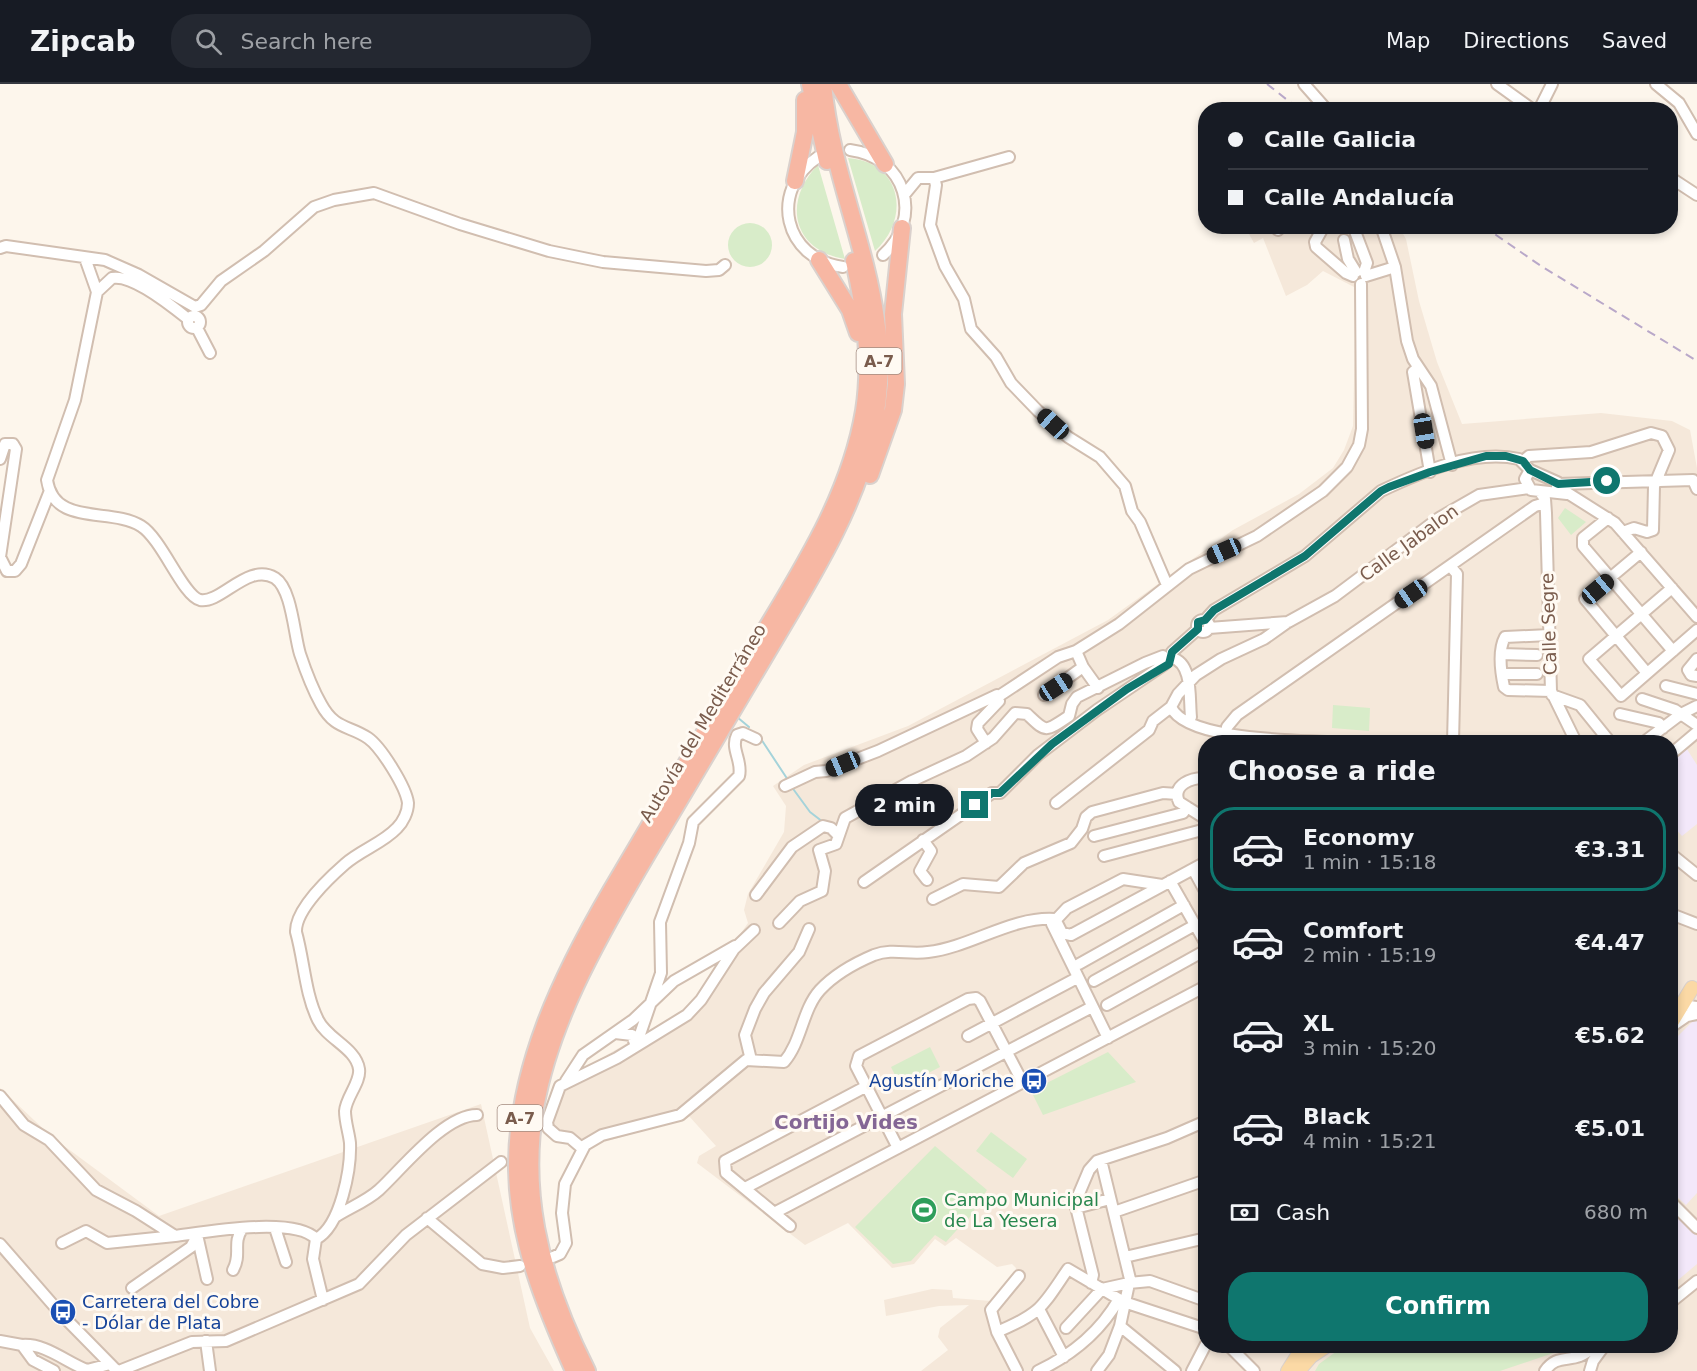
<!DOCTYPE html>
<meta charset="utf-8">
<style>
:root{--surface:#171b24;--page:#242831;--text:#f1f3f6;--muted:#9ea1a6;--line:#363941;--accent:#0f766e}
body{margin:0;font-family:"DejaVu Sans",sans-serif;background:var(--page);color:var(--text);height:100vh;display:flex;flex-direction:column;font-size:22px;white-space:nowrap}
*{box-sizing:border-box;margin:0}
p{font-size:20px;color:var(--muted)}
.icon{flex:none;width:33px;height:33px;fill:none;stroke:currentColor;stroke-width:2;stroke-linecap:round;stroke-linejoin:round}
.map{position:relative;flex:1;overflow:hidden}
.sheet{position:absolute;left:1198px;top:651px;width:480px;height:618px;display:flex;flex-direction:column;background:var(--surface);border-radius:24px;box-shadow:0 3px 9px #0003}
.sheet>*{flex:none}
.guide{position:absolute;left:1198px;top:18px;width:480px;height:132px;border-radius:24px;box-shadow:0 3px 9px #0003;display:grid;align-content:center;height:132px;padding:0 30px;background:var(--surface)}
.end{position:absolute;width:27px;height:27px;margin:-14px;border:8px solid #0f766e;background:#fff;box-shadow:0 0 0 3px #fff}
.from{border-radius:50%}
.bubble{position:absolute;height:42px;border-radius:21px;background:var(--surface);box-shadow:0 3px 9px #0003;font-size:20px;font-weight:600;line-height:42px;text-align:center}
.car{position:absolute;width:18px;height:36px;margin:-18px -9px;border-radius:8px;box-shadow:0 0 4px 2px #0007;background:linear-gradient(#222 24%,#8ab4d8 0 40%,#222 0 76%,#8ab4d8 0 86%,#222 0)}
.guide b{display:flex;align-items:center;gap:21px;height:57px;font-size:22px}
.guide b+b{border-top:2px solid var(--line)}
.guide i{width:15px;height:15px;background:var(--text)}
ul{padding:0;list-style:none}
li{display:flex;align-items:center;gap:18px;height:84px;margin:0 12px 9px;padding:0 18px;border:3px solid transparent;border-radius:24px}
li div{flex:1}
li b{display:block;font-size:22px}
li em{font-style:normal;font-weight:600}
li.selected{border-color:var(--accent)}
li>.icon{width:54px;height:54px;stroke-width:1.5}
h2{padding:0 30px;font-size:27px;line-height:72px}
.pay{display:flex;align-items:center;gap:15px;height:66px;padding:0 30px;font-size:22px}
.pay p{margin-inline-start:auto}
.button{display:flex;gap:12px;margin-top:auto;padding:12px 30px}
.button a{flex:1;height:69px;border-radius:24px;background:var(--accent);color:#fff;font-size:24px;font-weight:600;line-height:69px;text-align:center}
header{display:flex;align-items:center;gap:36px;box-sizing:border-box;height:84px;padding:0 30px;background:var(--surface);border-bottom:2px solid var(--line)}
header strong{font-size:28px}
nav{display:flex;gap:33px;margin-inline-start:auto;font-size:21px}
.search{width:420px;height:54px;background:var(--page);display:flex;align-items:center;gap:15px;box-sizing:border-box;padding:0 21px;border-radius:24px;color:var(--muted);font-size:22px}
.map>svg:first-child{display:block}
</style>
<header>
<strong>Zipcab</strong>
<div class="search"><svg class="icon" aria-label="search" viewBox="0 0 24 24"><circle cx="10" cy="10" r="6"/><path d="M15 15l6 6"/></svg>Search here</div>
<nav><a>Map</a><a>Directions</a><a>Saved</a></nav>
</header>
<div class="map">
<svg width="1697" height="1287" viewBox="0 0 1697 1287">
<rect width="100%" height="100%" fill="#fdf6ec"/>
<path fill="#f5e8da" d="M1245,143h154l7,12 13,62 18,61 25,62 139,-11 71,8 18,9 7,38v903h-399l28,-25h345v-604h-465v604h98l-16,25h-367l27,-21 -10,-13 2,-9 29,-23 -30,1 -53,10 -2,-16 48,-11 20,1 1,8 38,3 24,-27 1,-6 -4,-4 -15,3 -41,-29 -11,8 -10,-7 -21,25 -22,4 -44,-45 -43,22 -108,-82 2,-7 17,-10 -28,-31 -17,8 -78,22 -8,9 -42,-23 1,-16 9,-30 11,-11 20,-6 96,-55 14,-13 54,-77 -4,-13 4,-16 36,-62 2,-26 -13,-20 31,-21 104,-39 200,-106 125,-90 66,-36 34,-26 11,-18 9,-24 3,-138 -33,-17 -16,14 -21,11 -23,-58 -9,5z
M0,1004l52,49 107,79 322,-112 49,224 24,43h-554z"/>
<path fill="#f3e8fa" d="M1685,662l12,19v59l-15,12 -11,-12v-61z
M1697,936v173l-11,12 -15,-14v-148l21,-21z
M1671,1126l26,26v28l-26,22z"/>
<path fill="#d8ecc9" d="M848,74c54,4 63,60 27,93z
M818,81l27,94c-54,-9 -62,-59 -27,-94z
M728 161a22 22 0 1 1 44 0a22 22 0 1 1-44 0Z
M1565,424l21,14 -15,13 -13,-17z
M1333,621l37,3 -1,23 -37,-3z
M930,963l10,20 -39,20 -10,-20z
M1108,968l28,30 -93,33 -12,-24z
M991,1048l36,27 -14,19 -37,-27z
M935,1062l52,44 -21,33 -2,-1 -18,20 -11,-7 -24,26 -18,3 -38,-37z
M1344,1262h230l-74,25h-185l4,-7z"/>
<g fill="none" stroke-linecap="round" stroke-linejoin="round">
<path stroke="#a5d3da" stroke-width="2" d="M737,633l12,10
M761,655l27,41
M791,702l19,26 13,10"/>
<defs>
<path id="minor" d="M1304,0l23,26
M1497,0l36,26
M1656,0l23,19 18,31
M1539,26l13,-26
M850,66c56,7 74,68 33,105
M818,73c-50,34 -34,102 25,110
M934,94l2,7 -6,40 15,41 19,33 7,30 25,28 15,26 27,28 30,26 32,20 25,29 7,25 8,11 27,63
M1671,94l26,17
M904,111l14,-17h16l75,-21
M1324,142l-9,16 1,5 30,26 7,3
M1353,142l14,37 -3,9
M1381,142l14,41 12,74 6,18 18,27 21,79
M1278,146l3,-4
M1344,156l4,19 8,13
M0,164l6,-2 99,14 34,15 56,32 6,-2 20,-24 43,-30 50,-44 20,-7 40,-7 86,31 89,27 54,11 103,9 13,-1 6,-5
M85,174l12,34 -22,108 -28,80c7,47 64,27 94,46 21,13 42,70 59,74 21,4 48,-38 75,-22 17,11 19,57 25,76 6,18 12,34 21,50 14,26 28,21 47,34 13,9 38,49 40,65 0,9 -5,19 -11,25 -14,15 -36,22 -52,36 -16,14 -50,46 -49,68 8,28 9,62 22,88 9,19 38,28 41,49 2,13 -13,28 -14,42 0,11 4,22 5,32 1,25 -9,83 -34,96
M1366,192l29,-9
M97,208l15,-14c21,-4 60,28 76,41
M188 238a6 6 0 1 1 12 0a6 6 0 1 1-12 0Z
M197,244l13,25
M1418,284l-5,4 17,100
M0,375l5,-15h8l3,5 -16,108 7,14h8l6,-7 28,-71
M1523,377l6,-5 62,-4 60,-19 11,3 7,14 -15,36 -1,44 -6,2 -13,-4 -11,4
M1530,386l-5,9 6,11 36,4
M1530,386l27,12v8
M1558,400l135,-4 4,9
M1558,403l57,36 82,94
M1540,408l5,7 1,14 5,178 25,51
M1608,434l-25,20v8l90,105
M1641,468l-56,47 62,74
M1450,482l7,8 -4,168
M1672,504l-83,71 32,37 76,-66
M1197 542a6 6 0 1 1 12 0a6 6 0 1 1-12 0Z
M1205,536l9,-10 91,-54 76,-65c40,-19 93,-42 138,-32l11,11
M1209,544l79,-6
M1549,551l-44,2c-7,13 -4,36 -1,50l4,3 43,1
M1076,567l7,16 15,21
M1172,568l26,-23
M1502,570l35,1
M1172,574c21,5 17,40 19,59
M1697,575l-9,11 3,5 6,1
M1502,590h35
M1666,602l31,8
M1044,611l39,-28
M1552,611l28,10 30,37
M999,612l59,-39 18,-6 43,-27 70,-55 68,-33 66,-45 24,-24 12,-22 3,-16 -1,-145
M1642,615l33,11 22,15
M1171,623c15,33 122,33 156,35
M1620,630l39,9 4,5
M1226,650l1,-7 10,-12 298,-209 10,-3
M1644,658l37,-28 16,-8
M1671,670l26,-22
M1206,694c-14,-1 -35,7 -27,24l27,17
M785,702l30,-14 11,-1 52,-20 119,-56 2,6 -21,22 -1,6 9,14
M1056,719l93,-73 4,-9 18,-14 7,-13 18,-19 25,-16 43,-20 24,-17 47,-26 104,-78 40,-23 50,-7
M1094,752l89,-23 4,-6
M923,756l8,11 -11,20 7,9
M1671,770l26,21
M1104,772l102,-27
M1193,785l13,24
M1170,797l36,63
M864,798l128,-89h8l38,-38 59,-45 68,-46
M756,811l36,-48 31,-21 8,2 7,7
M933,815l30,-15 36,3 25,-24 47,-20 11,-14 4,-12 6,-5 71,-19 14,1
M1671,830l26,10
M1055,835l7,14 9,2 135,-73
M779,839l21,-22 22,-10 3,-20 -6,-21 17,-6 9,-26 67,-37 54,-25 27,-18 22,-25 12,1c19,18 17,19 42,2l3,-12 5,-7 68,-34 18,-7
M1079,880l105,-59
M1094,897l101,-56
M1107,921l99,-55
M1671,924l10,-3 16,2
M1671,943l16,-11 10,-2
M615,949l17,2 4,11 25,-73 -1,-51 29,-79 4,-21 46,-46c4,-15 -9,-27 -2,-41l6,-2 13,6
M968,952l109,-58
M1108,954l-56,-114 15,-16 56,-29 39,6
M751,976l-6,-25 10,-26 9,-16 35,-41 10,-23
M566,997l17,-26 50,-35 41,-39 61,-35
M0,1012l24,29 25,15 47,50 40,21 39,25c31,-4 120,-20 141,3l-3,20 10,41
M898,1064l-42,-82 3,-10 109,-57 8,-1 4,3 43,82
M583,1065l-13,-11 -13,-2 -9,-8 -1,-6 13,-36 57,-28 70,-43 14,-15 33,-51 20,-19
M745,1104l347,-181
M1671,1118l26,26
M1076,1124l34,-9
M776,1128l430,-226
M1114,1128l92,-32
M335,1133c14,-9 32,-16 44,-27 23,-21 65,-75 98,-75
M427,1134l55,46 21,4 17,-2
M790,1142l-64,-53 -1,-12 142,-75
M275,1144l11,34
M198,1155l9,40
M62,1159l24,-12 21,12 68,-7
M0,1160l61,70 56,57
M553,1173l7,-3 6,-11 -4,-30 3,-29 20,-39 17,-10 78,-20 66,-55 38,2c18,-21 18,-52 36,-72 14,-15 35,-27 54,-35 19,-7 35,0 54,-3 43,-5 84,-36 127,-33
M1125,1173l81,-19
M233,1186c9,-16 -1,-26 9,-41
M1091,1199l2,-8 -18,-72 14,-33 8,-9 70,-23 39,-17
M132,1204l59,-41 8,-14
M1671,1218l26,-21
M1040,1227l24,46
M1120,1242l55,45
M1066,1244l36,-39 27,-6 21,-2 56,20
M997,1248c45,-19 45,-25 71,-63l56,33 82,27
M0,1257l22,4 11,15 21,11
M206,1257l4,30
M22,1261c23,-2 44,17 65,25l23,-6
M1229,1262l25,25
M119,1287l73,-29 34,-1 133,-57 47,-49 95,-73
M1017,1287l-20,-39 -6,-22 28,-34
M1038,1287c34,-16 62,-39 81,-72
M1097,1287l12,-16 11,-29 10,-47 -29,-119
M1192,1287l14,-27
M1545,1287c10,-15 21,-10 35,-15 9,-4 14,-10 23,-10
M1590,1287l3,-10 11,-15"/>
<path id="major" d="M1671,939l21,-35
M1288,1287l16,-25
M1298,1287l13,-15 15,-10"/>
<path id="highway" d="M810,0l17,77
M838,0l47,80
M795,97l10,-49v-32
M819,176l31,50 8,23
M870,391l23,-65 3,-26 -3,-70 9,-86
M574,1287c-29,-65 -56,-130 -57,-202 -1,-100 45,-194 94,-278 47,-80 94,-160 142,-240 45,-76 96,-151 111,-240 8,-50 1,-101 -10,-150
M587,1287c-105,-209 -52,-327 59,-515 44,-74 88,-148 132,-222 38,-64 77,-128 94,-201 30,-127 -38,-228 -49,-349"/>
</defs>
<use href="#minor" stroke="#d1beb0" stroke-width="14"/>
<use href="#major" stroke="#dad1cd" stroke-width="16"/>
<use href="#highway" stroke="#dad1cd" stroke-width="20"/>
<use href="#minor" stroke="#fff" stroke-width="10"/>
<use href="#major" stroke="#fbd9a5" stroke-width="14"/>
<use href="#highway" stroke="#f7b7a3" stroke-width="16"/>
<path stroke="#b9a8c9" stroke-width="2" stroke-dasharray="9 6" stroke-linecap="butt" d="M1267,0l33,26
M1483,142l58,40 156,95"/>
</g>
<g fill="none" stroke-linecap="round" stroke-linejoin="round">
<path stroke="#0f766e" stroke-width="8" d="M975,721l17,-12h8l52,-49 75,-55 42,-25 3,-12 26,-23v-7l7,-2 9,-10 91,-54 76,-65 8,-4 41,-15 56,-16h20l17,5 7,9 28,14 49,-3"/>
</g>
<defs>
<symbol id="bus-disc" viewBox="-11 -11 22 22"><circle r="9.5" fill="#1a4fb4" stroke="#fffaf3"/><path d="M-5-6H5V4H4V6H2V4H-2V6H-4V4H-5ZM-3.5-4V0h7V-4ZM-3.5 1.2v1.5H-2V1.2ZM2 1.2v1.5H3.5V1.2Z" fill="#fff"/></symbol>
<symbol id="stadium-disc" viewBox="-11 -11 22 22"><circle r="9.5" fill="#2e9e5b" stroke="#fffaf3"/><path d="M0-5a6.5 5 0 1 0 0 10a6.5 5 0 1 0 0-10ZM-3.5-1.8h7v3.6h-7Z" fill="#fff"/></symbol>
</defs>
<g fill-rule="evenodd">
<use href="#bus-disc" x="1019" y="982" width="30" height="30"/>
<use href="#stadium-disc" x="909" y="1111" width="30" height="30"/>
<use href="#bus-disc" x="48" y="1213" width="30" height="30"/>
</g>
<g text-anchor="middle" stroke-width="6" stroke-linejoin="round" paint-order="stroke">
<g fill="#fffaf3" stroke="#a28b7f" stroke-width="1.5">
<rect x="856.5" y="264" width="45" height="26" rx="4.5"/>
<rect x="497.5" y="1021" width="45" height="26" rx="4.5"/>
</g>
<g font-size="16" font-weight="bold" fill="#7a5c4d">
<text x="879" y="283">A-7</text>
<text x="520" y="1040">A-7</text>
</g>
<g font-size="18" fill="#7a5c4d" stroke="#fffaf3">
<text transform="translate(1409 459) rotate(-36)" y="6">Calle Jabalon</text>
<text transform="translate(1549 540) rotate(-92)" y="6">Calle Segre</text>
<text transform="translate(703 639) rotate(-59)" y="6">Autovía del Mediterráneo</text>
</g>
<g font-size="18" fill="#164399" stroke="#fffaf3" text-anchor="end">
<text x="1014" y="1003">Agustín Moriche</text>
<text x="82" y="1224" text-anchor="start">Carretera del Cobre<tspan x="82" dy="21">- Dólar de Plata</tspan></text>
</g>
<g font-size="18" fill="#27864d" stroke="#fffaf3" text-anchor="start">
<text x="944" y="1122">Campo Municipal<tspan x="944" dy="21">de La Yesera</tspan></text>
</g>
<g font-size="20" font-weight="bold" fill="#846695" stroke="#fffaf3">
<text x="846" y="1045">Cortijo Vides</text>
</g>
</g>
</svg>
<i class="end from" style="left:1607px;top:397px"></i>
<i class="end" style="left:975px;top:721px"></i>
<div class="bubble" style="left:855px;top:700px;width:99px">2 min</div>
<i class="car" style="left:1053px;top:340px;rotate:312deg"></i>
<i class="car" style="left:1424px;top:347px;rotate:171deg"></i>
<i class="car" style="left:1224px;top:467px;rotate:246deg"></i>
<i class="car" style="left:1598px;top:505px;rotate:50deg"></i>
<i class="car" style="left:1411px;top:510px;rotate:235deg"></i>
<i class="car" style="left:1056px;top:603px;rotate:57deg"></i>
<i class="car" style="left:843px;top:680px;rotate:247deg"></i>
<div class="guide">
<b><i class="from"></i>Calle Galicia</b>
<b><i></i>Calle Andalucía</b>
</div>
<section class="sheet">
<h2>Choose a ride</h2>
<ul>
<li class="selected"><svg class="icon" aria-label="car" viewBox="0 0 24 24"><path d="M5 17H2v-5l4-1 3-4h7l3 4 3 1v5h-3M9 17h6M6 11h13"/><circle cx="7" cy="17" r="2"/><circle cx="17" cy="17" r="2"/></svg><div><b>Economy</b><p>1 min · 15:18</p></div><em>€3.31</em></li>
<li><svg class="icon" aria-label="car" viewBox="0 0 24 24"><path d="M5 17H2v-5l4-1 3-4h7l3 4 3 1v5h-3M9 17h6M6 11h13"/><circle cx="7" cy="17" r="2"/><circle cx="17" cy="17" r="2"/></svg><div><b>Comfort</b><p>2 min · 15:19</p></div><em>€4.47</em></li>
<li><svg class="icon" aria-label="car" viewBox="0 0 24 24"><path d="M5 17H2v-5l4-1 3-4h7l3 4 3 1v5h-3M9 17h6M6 11h13"/><circle cx="7" cy="17" r="2"/><circle cx="17" cy="17" r="2"/></svg><div><b>XL</b><p>3 min · 15:20</p></div><em>€5.62</em></li>
<li><svg class="icon" aria-label="car" viewBox="0 0 24 24"><path d="M5 17H2v-5l4-1 3-4h7l3 4 3 1v5h-3M9 17h6M6 11h13"/><circle cx="7" cy="17" r="2"/><circle cx="17" cy="17" r="2"/></svg><div><b>Black</b><p>4 min · 15:21</p></div><em>€5.01</em></li>
</ul>
<div class="pay"><svg class="icon" aria-label="cash" viewBox="0 0 24 24"><path d="M3 7h18v10H3z"/><circle cx="12" cy="12" r="2"/></svg>Cash<p>680 m</p></div>
<div class="button"><a>Confirm</a></div>
</section>
</div>
